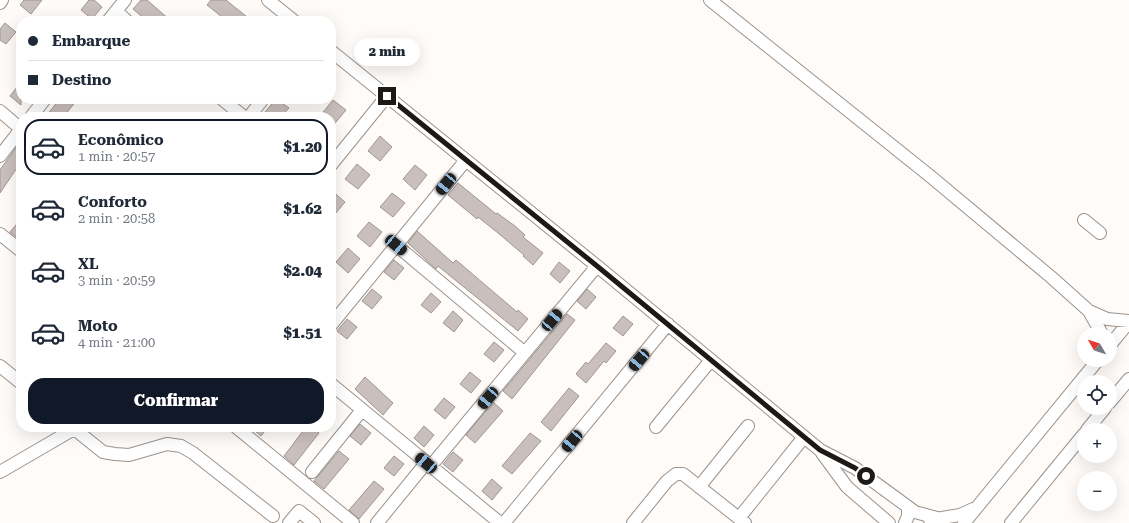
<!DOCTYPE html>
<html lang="pt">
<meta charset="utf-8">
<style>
:root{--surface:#fff;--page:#f6f6f7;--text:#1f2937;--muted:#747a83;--line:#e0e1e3;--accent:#111827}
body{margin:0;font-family:"Roboto Serif",serif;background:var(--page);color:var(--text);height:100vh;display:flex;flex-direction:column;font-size:15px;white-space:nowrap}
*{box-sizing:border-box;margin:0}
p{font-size:13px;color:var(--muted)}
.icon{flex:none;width:22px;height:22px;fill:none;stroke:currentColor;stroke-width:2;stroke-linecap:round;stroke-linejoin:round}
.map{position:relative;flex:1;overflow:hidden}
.panel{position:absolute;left:16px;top:112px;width:320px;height:320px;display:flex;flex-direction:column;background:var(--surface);border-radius:16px;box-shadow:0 4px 16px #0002}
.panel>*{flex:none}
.guide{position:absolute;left:16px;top:16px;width:320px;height:88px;border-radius:16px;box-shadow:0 4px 16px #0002;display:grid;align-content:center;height:88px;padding:0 12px;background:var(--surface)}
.needle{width:26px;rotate:309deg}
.fabs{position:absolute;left:1077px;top:327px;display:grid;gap:8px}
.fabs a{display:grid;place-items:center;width:40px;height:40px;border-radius:50%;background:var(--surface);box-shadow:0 4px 16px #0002;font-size:20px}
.end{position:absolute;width:18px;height:18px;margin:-9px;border:5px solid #1c1917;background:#fff;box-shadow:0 0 0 2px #fff}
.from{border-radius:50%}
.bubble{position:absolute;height:28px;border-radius:14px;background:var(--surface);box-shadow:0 4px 16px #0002;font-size:13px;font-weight:800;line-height:28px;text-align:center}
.car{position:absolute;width:12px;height:24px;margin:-12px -6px;border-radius:5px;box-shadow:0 0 3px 1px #0007;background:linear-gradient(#222 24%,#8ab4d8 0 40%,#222 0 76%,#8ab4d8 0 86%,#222 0)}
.guide b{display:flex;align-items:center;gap:14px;height:38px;font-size:15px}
.guide b+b{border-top:1px solid var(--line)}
.guide i{width:10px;height:10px;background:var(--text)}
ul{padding:7px 0 0;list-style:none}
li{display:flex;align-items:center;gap:12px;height:56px;margin:0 8px 6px;padding:0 4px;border:2px solid transparent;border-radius:16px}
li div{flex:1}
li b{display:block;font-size:15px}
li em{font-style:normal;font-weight:800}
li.active{border-color:var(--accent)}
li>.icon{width:36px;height:36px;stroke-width:1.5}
.button{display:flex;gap:8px;margin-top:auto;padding:8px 12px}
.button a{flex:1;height:46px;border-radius:16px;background:var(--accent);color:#fff;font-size:16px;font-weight:800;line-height:46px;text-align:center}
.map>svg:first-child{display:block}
</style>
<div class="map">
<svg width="1129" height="523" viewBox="0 0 1129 523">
<rect width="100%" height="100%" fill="#fefbf8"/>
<path fill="#c9bfbc" stroke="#a09693" d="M24,0h18l-11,14 -11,-9z
M89,0h5l8,7 -10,12 -11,-9z
M141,0h6l24,21h-24l-14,-12z
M211,0h15l26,21h-25l-20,-16z
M5,23l11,9 -10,12 -6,-4v-11z
M21,82v23l-11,-9z
M60,99h18l-15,18h-18z
M276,99l13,9 -8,9h-11l-5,-5z
M333,100l13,10 -15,18v-11h-12z
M380,136l12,11 -12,14 -12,-10z
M17,146l4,4v12l-21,31v-23z
M357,164l13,11 -12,14 -13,-10z
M415,165l12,10 -12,15 -12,-11z
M458,183l38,31 1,-1 18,13 10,9 -2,2 20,16 -10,12 -10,-9 1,-1 -26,-22 -20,-16 -1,2 -29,-24z
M331,190l14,12 -14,17z
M392,193l13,10 -12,14 -13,-10z
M21,219v22l-11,-9z
M369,222l13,10 -12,15 -13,-11z
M417,231l36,32 3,-3 61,52 1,-2 10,9 -10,12 -80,-65 -2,3 -28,-26z
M348,248l12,11 -12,14 -12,-11z
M394,260l10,8 -10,12 -10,-8z
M559,262l11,9 -10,12 -10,-9z
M372,289l10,8 -10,12 -10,-8z
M587,289l9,8 -10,12 -9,-8z
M431,293l10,9 -10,11 -10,-8z
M453,311l10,9 -9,12 -11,-9z
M567,314l8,6 -63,79 -9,-8z
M623,316l10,8 -10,12 -10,-8z
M347,319l10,8 -10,12 -10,-8z
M494,342l10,8 -10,12 -10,-8z
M606,343l10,8 -10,12 -2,-2 -18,22 -10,-9 10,-12 2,2z
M470,372l11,9 -10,12 -11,-9z
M365,377l28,26 -10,12 -28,-26z
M569,388l10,8 -28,35 -10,-9z
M444,398l11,9 -10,12 -11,-9z
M493,402l10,9 -28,32 -9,-8z
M360,424l11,9 -10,12 -11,-9z
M424,426l10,9 -10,12 -10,-9z
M250,427h18l-7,9z
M306,427h6l7,6 -25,32 -10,-9z
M530,433l11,8 -29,33 -10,-8z
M339,451l10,8 -25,30 -10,-8z
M453,452l10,8 -10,12 -10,-8z
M394,456l10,8 -10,12 -10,-8z
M492,479l10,9 -10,12 -10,-9z
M374,481l10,8 -25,30 -10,-9z"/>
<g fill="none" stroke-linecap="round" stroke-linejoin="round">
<defs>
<path id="minor" d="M268,0l26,21
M710,0l220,176 121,101 38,34 13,23
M0,3l2,-3
M116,11l11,10
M108,21l17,-21
M331,51l266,215 223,184 35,18 60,44 22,6
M222,99l22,18
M0,111l21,18
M31,117l14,-18
M249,117l14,-18
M0,156l21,-27
M331,165l56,-69
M1084,220l16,13
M0,234l21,17
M396,245l129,108
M1089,311l18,8 22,2
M331,325l135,-165
M1110,345l19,-23
M0,366l21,17
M331,384l169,139
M1110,402l19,-23
M72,427l31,25 12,2 14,1 38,-11 14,2 12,7 80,63
M236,427l117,96
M656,427l55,-67
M1087,430l18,-22
M822,453l25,34 42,36
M430,467l167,-201
M0,472l74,-43
M312,472l50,-62
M699,487l49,-61
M739,518l65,-81
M930,520l30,-5 13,-6
M289,523l10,-12 15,12
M377,523l49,-60
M504,523l164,-199
M633,523l34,-42 9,-7h7l62,49
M905,523l3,-7v-8
M964,523l134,-163
M1011,523l73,-89"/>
</defs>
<use href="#minor" stroke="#9b938d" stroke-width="14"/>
<use href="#minor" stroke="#fff" stroke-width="12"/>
</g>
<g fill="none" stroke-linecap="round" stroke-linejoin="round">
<path stroke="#1c1917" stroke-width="5" d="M387,96l210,170 223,184 35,18 11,8"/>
</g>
</svg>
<div class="fabs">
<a><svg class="needle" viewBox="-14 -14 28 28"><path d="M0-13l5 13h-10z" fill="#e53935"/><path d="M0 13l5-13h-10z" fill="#747a83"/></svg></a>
<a><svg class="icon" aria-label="locate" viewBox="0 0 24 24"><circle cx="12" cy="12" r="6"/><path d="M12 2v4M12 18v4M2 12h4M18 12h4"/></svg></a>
<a>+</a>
<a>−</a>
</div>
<i class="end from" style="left:866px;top:476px"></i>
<i class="end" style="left:387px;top:96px"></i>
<div class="bubble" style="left:354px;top:38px;width:66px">2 min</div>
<i class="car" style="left:446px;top:184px;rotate:219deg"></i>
<i class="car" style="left:396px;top:245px;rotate:130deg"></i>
<i class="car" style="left:552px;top:320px;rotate:40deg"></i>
<i class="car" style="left:639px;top:360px;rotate:220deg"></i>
<i class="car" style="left:488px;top:398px;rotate:220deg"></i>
<i class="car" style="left:572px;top:441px;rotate:220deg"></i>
<i class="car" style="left:426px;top:463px;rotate:310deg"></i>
<div class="guide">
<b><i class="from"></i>Embarque</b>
<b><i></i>Destino</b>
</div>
<section class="panel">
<ul>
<li class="active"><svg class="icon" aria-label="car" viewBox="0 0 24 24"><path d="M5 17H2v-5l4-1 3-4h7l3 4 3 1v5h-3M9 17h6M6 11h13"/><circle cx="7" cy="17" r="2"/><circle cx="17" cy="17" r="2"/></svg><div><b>Econômico</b><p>1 min · 20:57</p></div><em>$1.20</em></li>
<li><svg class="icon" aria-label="car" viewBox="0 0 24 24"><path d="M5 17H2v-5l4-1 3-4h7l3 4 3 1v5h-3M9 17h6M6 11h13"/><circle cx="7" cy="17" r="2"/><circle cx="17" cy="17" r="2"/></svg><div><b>Conforto</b><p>2 min · 20:58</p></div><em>$1.62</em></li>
<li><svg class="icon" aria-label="car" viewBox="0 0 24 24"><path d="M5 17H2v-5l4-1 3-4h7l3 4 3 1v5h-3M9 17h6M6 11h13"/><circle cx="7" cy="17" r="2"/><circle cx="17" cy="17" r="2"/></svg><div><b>XL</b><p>3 min · 20:59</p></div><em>$2.04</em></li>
<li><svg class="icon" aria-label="car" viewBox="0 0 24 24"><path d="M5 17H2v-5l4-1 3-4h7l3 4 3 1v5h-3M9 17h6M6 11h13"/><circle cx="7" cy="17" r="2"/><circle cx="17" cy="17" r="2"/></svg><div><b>Moto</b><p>4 min · 21:00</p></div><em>$1.51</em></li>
</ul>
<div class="button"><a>Confirmar</a></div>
</section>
</div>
